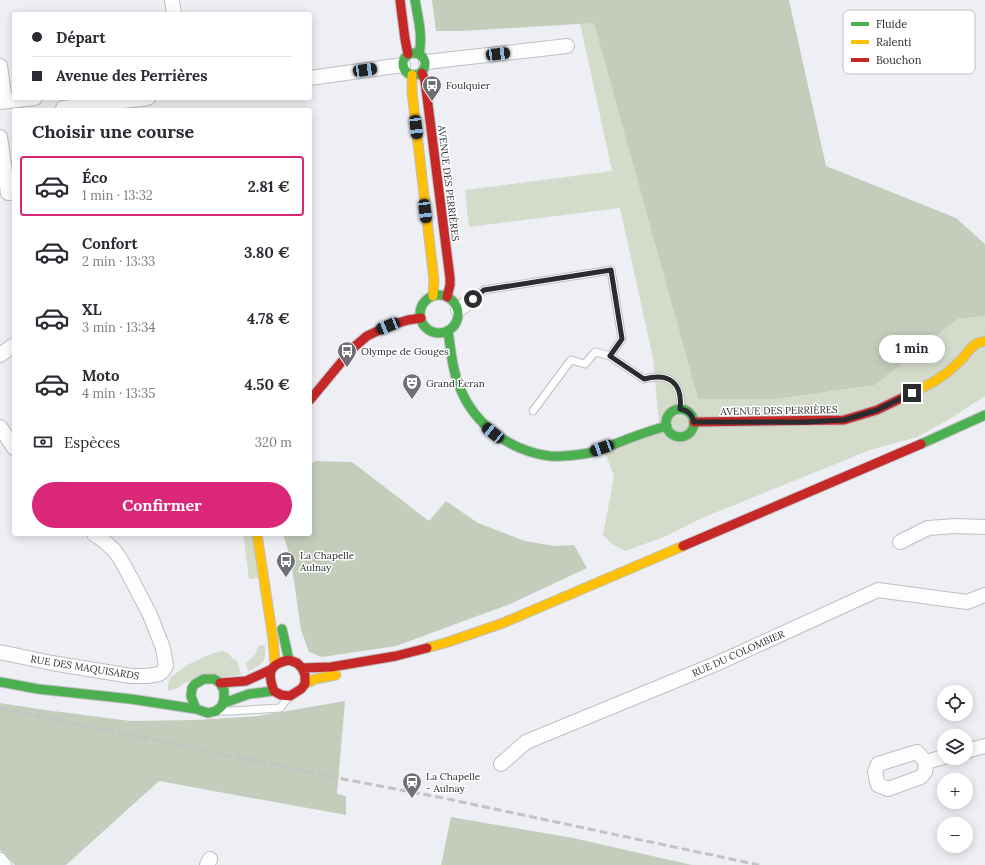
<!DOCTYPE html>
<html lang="fr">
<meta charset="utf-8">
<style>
:root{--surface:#fff;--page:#f7f7f7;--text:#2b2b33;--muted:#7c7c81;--line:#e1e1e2;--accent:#db2777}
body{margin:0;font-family:Lora,serif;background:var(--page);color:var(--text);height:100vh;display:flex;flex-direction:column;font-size:15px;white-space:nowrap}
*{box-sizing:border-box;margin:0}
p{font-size:13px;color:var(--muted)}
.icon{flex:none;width:22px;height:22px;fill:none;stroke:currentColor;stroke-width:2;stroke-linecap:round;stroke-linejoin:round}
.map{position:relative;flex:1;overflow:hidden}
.details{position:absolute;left:12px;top:108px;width:300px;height:428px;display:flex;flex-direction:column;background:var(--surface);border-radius:4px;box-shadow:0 2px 10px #0003}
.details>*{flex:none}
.hud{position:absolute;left:12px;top:12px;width:300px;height:88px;border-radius:4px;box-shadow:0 2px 10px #0003;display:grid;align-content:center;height:88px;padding:0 20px;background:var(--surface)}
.controls{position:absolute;left:937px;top:685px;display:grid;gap:8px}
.controls a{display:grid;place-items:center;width:36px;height:36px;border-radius:50%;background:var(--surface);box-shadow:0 2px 10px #0003;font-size:20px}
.end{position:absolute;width:18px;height:18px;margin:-9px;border:5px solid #2b2c30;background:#fff;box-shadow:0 0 0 2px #fff}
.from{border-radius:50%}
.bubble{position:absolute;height:28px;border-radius:14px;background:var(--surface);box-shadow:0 2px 10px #0003;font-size:13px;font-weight:700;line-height:28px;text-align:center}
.car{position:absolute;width:12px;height:24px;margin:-12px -6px;border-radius:5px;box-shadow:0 0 3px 1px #0007;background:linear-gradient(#222 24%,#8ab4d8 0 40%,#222 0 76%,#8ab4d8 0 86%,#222 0)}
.hud b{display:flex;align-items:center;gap:14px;height:38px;font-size:15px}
.hud b+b{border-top:1px solid var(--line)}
.hud i{width:10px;height:10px;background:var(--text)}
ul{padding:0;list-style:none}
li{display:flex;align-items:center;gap:12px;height:60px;margin:0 8px 6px;padding:0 12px;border:2px solid transparent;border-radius:4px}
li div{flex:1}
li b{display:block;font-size:15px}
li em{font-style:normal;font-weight:700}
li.selected{border-color:var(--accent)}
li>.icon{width:36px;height:36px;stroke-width:1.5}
h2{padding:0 20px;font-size:18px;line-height:48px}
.pay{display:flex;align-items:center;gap:10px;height:44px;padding:0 20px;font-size:15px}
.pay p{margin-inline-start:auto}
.action{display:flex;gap:8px;margin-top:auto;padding:8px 20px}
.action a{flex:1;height:46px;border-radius:24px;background:var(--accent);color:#fff;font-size:16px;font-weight:700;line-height:46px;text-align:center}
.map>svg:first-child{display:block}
</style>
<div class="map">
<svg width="985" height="865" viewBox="0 0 985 865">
<rect width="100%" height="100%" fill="#eeeff4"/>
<path fill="#d4dbcb" d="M594,22l104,377h79l98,-14 83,-66 27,-3v80l-37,24 -31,17 -47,13 -168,68 -38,19 -39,14 -13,-7 -9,-9 11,-59 -9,-23 55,-20 -7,-75 -33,-150 -151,19 -4,-37 147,-19 -32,-148z
M243,534h9l6,44 -9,1z
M265,645c1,19 -2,18 -17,27l-2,-9 10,-9 2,-8z
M221,651l6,1 6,7 4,2 4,14 -55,7 -8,6 -10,3v-7l3,-7 18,-13 22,-10z"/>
<path fill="#c4ccbb" d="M432,0h357l37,166 130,52 29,26v72l-27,3 -83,66 -98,14h-79l-104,-376 -132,8h-26z
M316,461l36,1 77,59 17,-20 32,22 47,18 29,5 20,-1 13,23 -77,36 -114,42 -74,11 -13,-5 -8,-22 -10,-69 -8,-27h27v-70z
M345,701l-8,93 9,2v19l-187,-34 -93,84h-51l-15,-15v-147l45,7 86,11 64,-1 63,-4z
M451,817l122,21 119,27h-251z"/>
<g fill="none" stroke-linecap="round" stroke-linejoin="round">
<defs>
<path id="lane" d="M473,299l11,-9 127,-20 11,69 -12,17
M533,411l38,-51 14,4 10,-12 15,4 34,23c25,-7 39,4 36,30
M221,711h11l48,-3 8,-10"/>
<path id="street" d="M172,0l2,14
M426,62l141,-16
M0,66l5,35
M310,78l93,-13
M0,102l35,-4
M63,110v-2l85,-10
M0,137l8,56 6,-1
M458,310l15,-11
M0,355l14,-10
M0,427l14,21
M900,542l28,-14 28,-2 29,1
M0,652l52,11 79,13h16l12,-2 4,-3 3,-5 -3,-18 -13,-33 -16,-31 -13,-24 -7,-10 -10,-9 -10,-7
M966,751l19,-5
M917,752l9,10 -1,10 -4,5 -33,12 -10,-4 -3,-13 3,-8z
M926,762l18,-5
M501,764l25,-22 192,-79 160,-73 89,12 18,-7
M0,860l4,5
M207,865l3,-6"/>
<path id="fast" d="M415,0c3,18 8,36 4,54
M403 64a11 11 0 1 1 22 0a11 11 0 1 1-22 0Z
M420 314a19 19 0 1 1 38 0a19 19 0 1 1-38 0Z
M448,331c3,19 4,39 12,57 15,37 50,63 90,68 13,1 27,-1 39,-3 9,-2 18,-6 26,-9 17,-7 34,-13 52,-18
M666 423a14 14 0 1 1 28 0a14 14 0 1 1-28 0Z
M921,444l64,-29
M282,629l7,31
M0,682l38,7 93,10 65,10 12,4 8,-2 6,-5 2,-8v-8l-4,-7 -6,-4h-10l-9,5 -3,4 -1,8 5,13
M224,703l25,-9 25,-3"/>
<path id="slow" d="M412,75v17l22,188 -1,16
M906,396l29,-15 13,-9 14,-13 8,-10 7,-6 8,-2
M257,534l16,105 2,25
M427,648l21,-6 55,-19 180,-77
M305,684l10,-5 21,-4"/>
<path id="jam" d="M400,0l5,39 3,15
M422,73l3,8 25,197v7l-3,12
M310,400l43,-52 14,-12 21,-10 20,-6 13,-2
M694,422l150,-2 33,-10 29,-14
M683,546l238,-102
M289,660l8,3 5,5 3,7v9l-4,5 -11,7 -9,-1 -7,-4c-7,-18 -5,-27 15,-31z
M302,668l29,-1 65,-11 31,-8
M220,683l26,-2 24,-11"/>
</defs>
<use href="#lane" stroke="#bebfc3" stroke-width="9"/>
<use href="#street" stroke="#bebfc3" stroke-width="16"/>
<use href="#fast" stroke="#bebfc3" stroke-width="11"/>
<use href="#slow" stroke="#bebfc3" stroke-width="11"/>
<use href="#jam" stroke="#bebfc3" stroke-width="11"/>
<use href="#lane" stroke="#fcfdfd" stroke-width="7"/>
<use href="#street" stroke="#fcfdfd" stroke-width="14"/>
<use href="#fast" stroke="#4caf50" stroke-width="9"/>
<use href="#slow" stroke="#ffc107" stroke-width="9"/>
<use href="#jam" stroke="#c62828" stroke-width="9"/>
<path stroke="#c3c3c4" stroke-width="3" stroke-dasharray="8 4" stroke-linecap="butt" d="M0,708l348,72 90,17 321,68"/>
</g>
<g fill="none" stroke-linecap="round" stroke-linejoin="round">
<path stroke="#2b2c30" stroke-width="5" d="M473,299l11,-9 127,-20 11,69 -12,17 34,23c25,-7 39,4 36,30 8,1 12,5 14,13h111l39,-2 33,-10 35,-17"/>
</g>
<defs>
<symbol id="bus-pin" viewBox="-11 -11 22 30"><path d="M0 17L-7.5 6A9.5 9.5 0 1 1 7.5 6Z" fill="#6f7075" stroke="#fff"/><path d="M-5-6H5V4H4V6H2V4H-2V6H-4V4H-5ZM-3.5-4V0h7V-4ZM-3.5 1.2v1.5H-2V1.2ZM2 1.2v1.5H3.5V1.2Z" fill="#fff"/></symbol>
<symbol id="theatre-pin" viewBox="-11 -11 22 30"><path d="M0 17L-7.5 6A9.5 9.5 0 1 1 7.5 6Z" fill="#6f7075" stroke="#fff"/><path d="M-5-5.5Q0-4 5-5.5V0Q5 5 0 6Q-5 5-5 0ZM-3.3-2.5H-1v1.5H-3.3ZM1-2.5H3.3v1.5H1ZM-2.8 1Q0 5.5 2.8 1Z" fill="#fff"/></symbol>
<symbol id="station-pin" viewBox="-11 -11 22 30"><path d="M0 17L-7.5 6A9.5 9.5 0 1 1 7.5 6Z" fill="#6f7075" stroke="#fff"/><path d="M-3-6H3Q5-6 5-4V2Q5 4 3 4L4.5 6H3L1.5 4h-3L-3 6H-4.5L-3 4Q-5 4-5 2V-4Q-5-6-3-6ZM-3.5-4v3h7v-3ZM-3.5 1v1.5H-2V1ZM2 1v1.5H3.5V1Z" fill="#fff"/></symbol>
</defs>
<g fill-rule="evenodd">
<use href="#bus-pin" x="421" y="74" width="22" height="30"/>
<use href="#bus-pin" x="336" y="340" width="22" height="30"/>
<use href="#theatre-pin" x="401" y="372" width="22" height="30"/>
<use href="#bus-pin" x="275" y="550" width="22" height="30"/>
<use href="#station-pin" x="401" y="771" width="22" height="30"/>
</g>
<g text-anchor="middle" stroke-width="3" stroke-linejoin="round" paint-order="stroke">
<g font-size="10" fill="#2b2c30" stroke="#fff" text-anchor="start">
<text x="446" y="89">Foulquier</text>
<text x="361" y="355">Olympe de Gouges</text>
<text x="426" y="387">Grand Écran</text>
<text x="300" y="559">La Chapelle<tspan x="300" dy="12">Aulnay</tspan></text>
<text x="426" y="780">La Chapelle<tspan x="426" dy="12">- Aulnay</tspan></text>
</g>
<g font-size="10" fill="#2b2c30" stroke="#fff">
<text transform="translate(449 183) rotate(83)" y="4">AVENUE DES PERRIÈRES</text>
<text transform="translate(779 410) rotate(-1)" y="4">AVENUE DES PERRIÈRES</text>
<text transform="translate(738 653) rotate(-24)" y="4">RUE DU COLOMBIER</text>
<text transform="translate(85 667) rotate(9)" y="4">RUE DES MAQUISARDS</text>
</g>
</g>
<rect x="843" y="10" width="132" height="64" rx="6" fill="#fff" stroke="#bfc0c1" stroke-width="1"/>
<rect x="851" y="22" width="18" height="4" fill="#4caf50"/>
<rect x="851" y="40" width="18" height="4" fill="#ffc107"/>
<rect x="851" y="58" width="18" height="4" fill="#c62828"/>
<g font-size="11" fill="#2b2c30">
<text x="876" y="28">Fluide</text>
<text x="876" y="46">Ralenti</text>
<text x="876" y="64">Bouchon</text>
</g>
</svg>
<div class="controls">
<a><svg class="icon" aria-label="locate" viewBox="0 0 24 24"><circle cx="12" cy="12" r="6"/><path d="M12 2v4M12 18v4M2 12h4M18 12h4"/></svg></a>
<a><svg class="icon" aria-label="layers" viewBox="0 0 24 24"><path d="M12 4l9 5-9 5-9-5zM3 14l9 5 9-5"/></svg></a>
<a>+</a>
<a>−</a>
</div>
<i class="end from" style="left:473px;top:299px"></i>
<i class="end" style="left:912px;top:393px"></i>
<div class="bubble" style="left:879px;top:335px;width:66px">1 min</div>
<i class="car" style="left:498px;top:54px;rotate:83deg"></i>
<i class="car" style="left:365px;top:70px;rotate:82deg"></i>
<i class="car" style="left:416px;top:127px;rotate:173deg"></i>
<i class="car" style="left:425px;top:211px;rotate:173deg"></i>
<i class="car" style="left:388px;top:326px;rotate:248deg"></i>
<i class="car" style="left:493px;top:433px;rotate:309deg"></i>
<i class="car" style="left:602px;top:448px;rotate:250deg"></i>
<div class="hud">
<b><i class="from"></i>Départ</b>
<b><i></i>Avenue des Perrières</b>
</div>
<section class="details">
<h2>Choisir une course</h2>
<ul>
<li class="selected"><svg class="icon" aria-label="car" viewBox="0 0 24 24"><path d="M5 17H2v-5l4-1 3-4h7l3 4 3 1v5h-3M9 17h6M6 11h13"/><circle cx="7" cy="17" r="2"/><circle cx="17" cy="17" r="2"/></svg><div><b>Éco</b><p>1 min · 13:32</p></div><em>2.81 €</em></li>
<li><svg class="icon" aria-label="car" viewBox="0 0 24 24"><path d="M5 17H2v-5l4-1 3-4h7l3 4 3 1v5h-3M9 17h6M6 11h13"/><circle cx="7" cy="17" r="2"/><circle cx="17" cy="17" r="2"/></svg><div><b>Confort</b><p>2 min · 13:33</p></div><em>3.80 €</em></li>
<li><svg class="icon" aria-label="car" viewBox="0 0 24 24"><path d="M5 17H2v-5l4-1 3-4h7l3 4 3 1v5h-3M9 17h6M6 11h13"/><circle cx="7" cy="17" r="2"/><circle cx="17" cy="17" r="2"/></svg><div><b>XL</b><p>3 min · 13:34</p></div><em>4.78 €</em></li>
<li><svg class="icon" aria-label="car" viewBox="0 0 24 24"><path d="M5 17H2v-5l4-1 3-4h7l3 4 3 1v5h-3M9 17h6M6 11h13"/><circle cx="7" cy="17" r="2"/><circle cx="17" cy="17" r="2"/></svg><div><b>Moto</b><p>4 min · 13:35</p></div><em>4.50 €</em></li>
</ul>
<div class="pay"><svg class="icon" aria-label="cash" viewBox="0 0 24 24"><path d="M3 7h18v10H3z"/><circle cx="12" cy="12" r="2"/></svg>Espèces<p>320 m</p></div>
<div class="action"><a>Confirmer</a></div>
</section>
</div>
